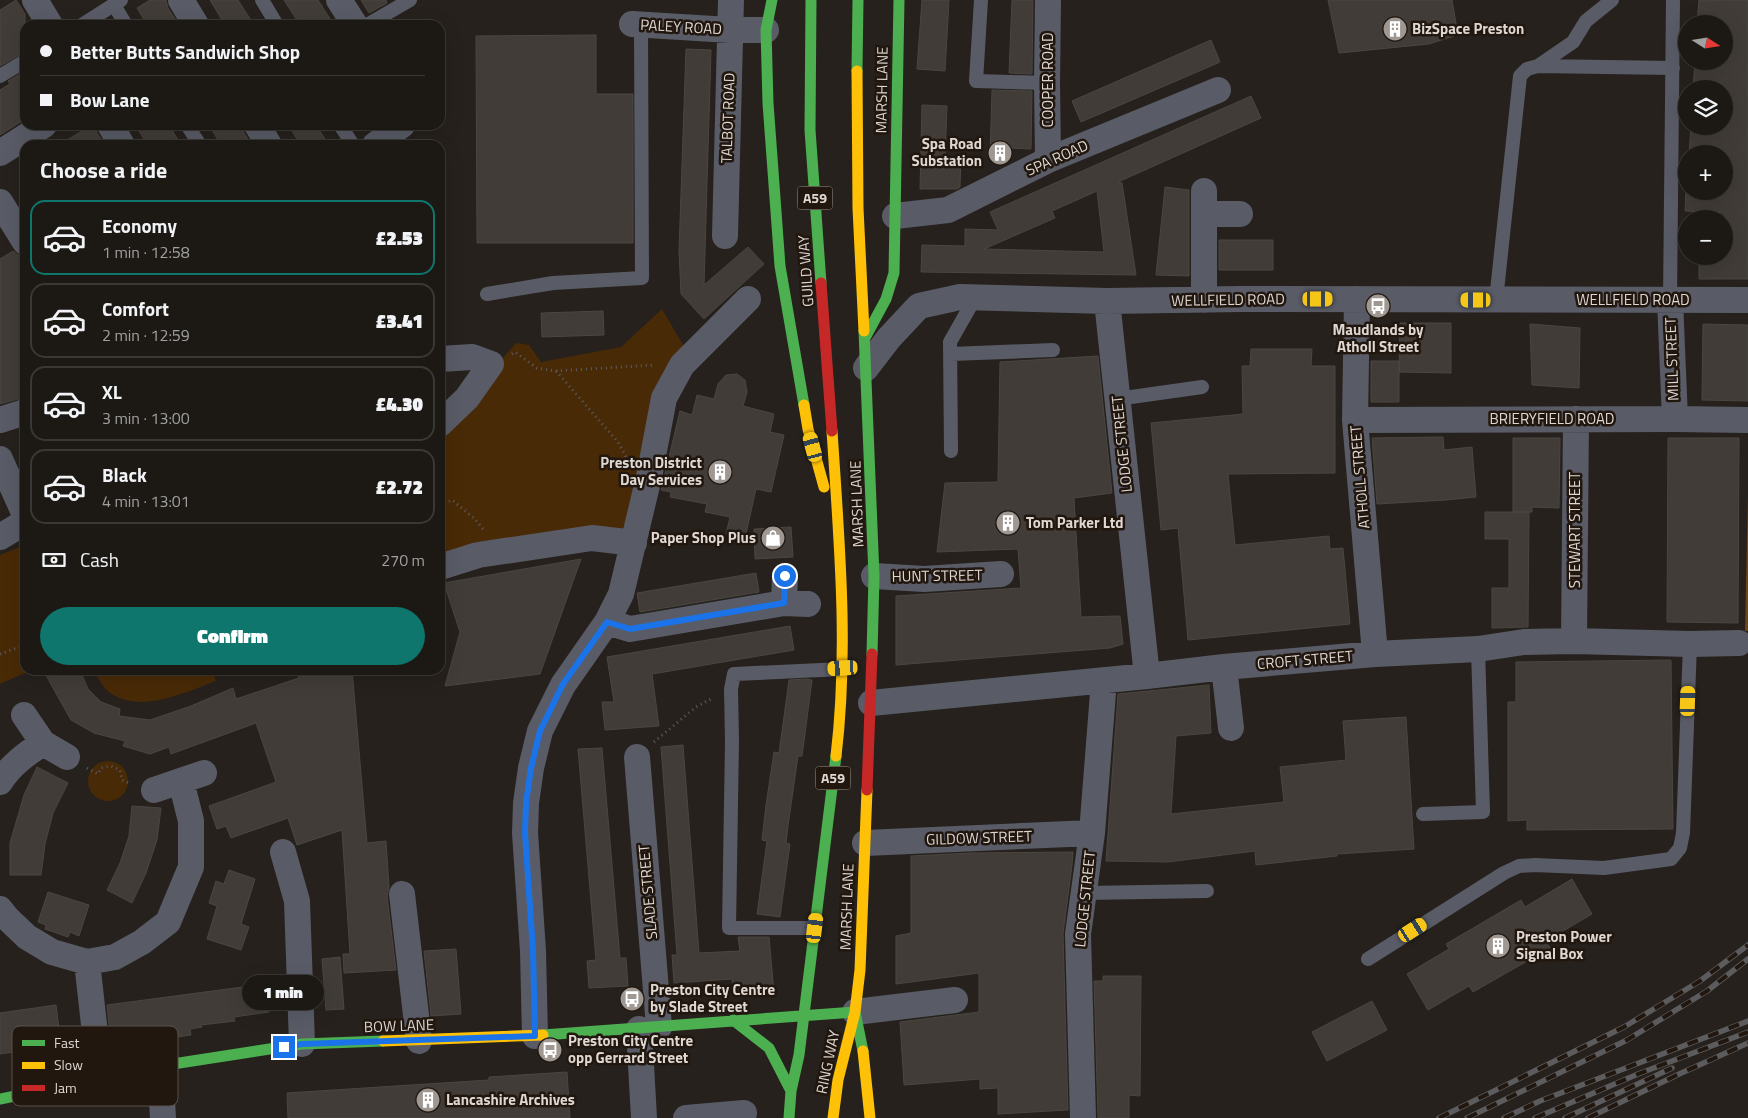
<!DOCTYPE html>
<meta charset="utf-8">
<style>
:root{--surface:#1c1915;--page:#292622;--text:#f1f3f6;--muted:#a0a0a0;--line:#3a3834;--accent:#0f766e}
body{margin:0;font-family:"Titillium Web",sans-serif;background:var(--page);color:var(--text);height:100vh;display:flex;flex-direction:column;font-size:19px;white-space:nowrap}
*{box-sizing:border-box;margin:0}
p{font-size:16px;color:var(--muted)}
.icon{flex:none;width:28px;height:28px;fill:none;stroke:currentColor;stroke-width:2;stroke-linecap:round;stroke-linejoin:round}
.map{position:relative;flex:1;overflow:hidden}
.details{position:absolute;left:20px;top:140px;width:425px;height:535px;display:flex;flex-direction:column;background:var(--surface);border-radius:15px;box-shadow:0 5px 20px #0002,0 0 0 1px var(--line)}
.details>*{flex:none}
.hud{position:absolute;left:20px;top:20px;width:425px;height:110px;border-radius:15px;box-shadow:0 5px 20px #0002,0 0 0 1px var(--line);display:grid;align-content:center;height:110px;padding:0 20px;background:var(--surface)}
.needle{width:32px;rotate:102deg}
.buttons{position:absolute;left:1678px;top:15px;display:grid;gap:10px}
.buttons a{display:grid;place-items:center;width:55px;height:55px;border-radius:50%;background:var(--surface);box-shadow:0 5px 20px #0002,0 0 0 1px var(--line);font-size:25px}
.end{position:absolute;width:22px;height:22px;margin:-11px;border:6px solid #1a73e8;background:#fff;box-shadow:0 0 0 2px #fff}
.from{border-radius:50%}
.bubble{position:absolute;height:35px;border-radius:18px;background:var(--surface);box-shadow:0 5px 20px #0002,0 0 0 1px var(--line);font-size:16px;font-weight:800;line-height:35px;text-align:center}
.car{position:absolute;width:15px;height:30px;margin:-15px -8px;border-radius:6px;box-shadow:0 0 4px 1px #0007;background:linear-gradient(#f5c518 24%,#345 0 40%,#f5c518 0 76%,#345 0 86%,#f5c518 0)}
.hud b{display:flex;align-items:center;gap:18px;height:48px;font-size:19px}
.hud b+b{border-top:1px solid var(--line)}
.hud i{width:12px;height:12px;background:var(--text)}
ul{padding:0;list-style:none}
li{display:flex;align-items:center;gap:15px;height:75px;margin:0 10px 8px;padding:0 10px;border:2px solid var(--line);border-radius:15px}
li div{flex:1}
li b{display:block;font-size:19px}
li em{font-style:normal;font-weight:800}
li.active{border-color:var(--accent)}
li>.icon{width:45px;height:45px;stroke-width:1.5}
h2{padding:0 20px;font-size:22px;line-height:60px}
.pay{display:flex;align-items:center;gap:12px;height:55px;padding:0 20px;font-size:19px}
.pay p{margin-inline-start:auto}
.cta{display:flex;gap:10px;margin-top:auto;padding:10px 20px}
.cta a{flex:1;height:58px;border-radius:30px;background:var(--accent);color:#fff;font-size:20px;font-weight:800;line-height:58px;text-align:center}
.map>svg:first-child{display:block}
</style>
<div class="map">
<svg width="1748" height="1118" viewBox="0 0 1748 1118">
<rect width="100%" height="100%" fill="#26211c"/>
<path fill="#492a07" d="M662,309l24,41 -55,187 -191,26v-133l76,-87 13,2 12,17 80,-15z
M25,545v125h7l-32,14v-129z
M93,670h119l4,11c-30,11 -77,34 -107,11 -6,-4 -11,-15 -16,-22z
M88 781a20 20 0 1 1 40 0a20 20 0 1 1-40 0Z"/>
<path fill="#704416" d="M1748,494v137h-3z"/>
<path fill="#413c38" stroke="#4a4641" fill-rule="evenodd" d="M16,0l9,14v38l-25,14v-56z
M150,0h16l2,8 11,17h-32l-10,-17z
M210,0h28l16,25h-29z
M284,0h34l16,25h-34z
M361,0h25l1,3 -18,10z
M922,0h27l-4,71 -28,-2z
M1012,0h21l-1,74 -23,-1z
M1328,0h124l4,23 -2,13 -25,8 -90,9z
M1699,0h49v279h-49v-23h25v-43l-39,-2 1,-20h38v-37h-35l2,-28h33v-37h-31l2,-28h29v-37h-27z
M596,35v59h37v149h-156l-1,-207z
M1211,40l9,22 -139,60 -9,-21z
M686,49l25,1 -7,235 44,-38 16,17 -60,55 -23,-25 -2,-43z
M25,71v48l-25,16v-45l10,-6 -2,-3z
M992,90l40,1 -1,58 -22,-1v11l-19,-1z
M1251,96l10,22 -143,64 4,1 14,92 -215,-3 1,-27 43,1v-17l33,1 -8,-18zM1097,191l7,61 -120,-3 71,-31 -3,-7z
M922,105l25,1 -2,52 16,-2 -1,31 -3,2h-37z
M92,125h3l2,8 8,12h-46z
M135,125h34l12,20h-33z
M209,125h33l2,8 8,12h-31z
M288,125h28l13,20h-28z
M1165,187l24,3v86l-33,-1z
M1219,240h54v30h-54z
M13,251l5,4 5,1 2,4v137l-25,7v-145z
M603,311l1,24 -62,2 -1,-24z
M1400,323h51v50l-52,-1z
M1530,324l50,4 -1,60 -47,-3z
M1703,324l45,1v76l-46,-1z
M1251,349h61l-1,17h24v107l-107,1 7,71 94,-9 1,13 13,-1 7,76 -162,16 -10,-112 -17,2 -10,-107 92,-9 -1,-48h8z
M1098,356l14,137 -38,5 7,119 39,-1 3,28 -13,4 -214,17v-69l125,-8 -3,-39 -81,3 8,-69 53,-1 2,-120z
M1371,361h28v41h-28z
M737,374l8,6 2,12 -4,14 31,8 -4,18 14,3 -13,57 -15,-3 -11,49 -19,-4 4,-17 -25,-5 2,-8 -37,-7 1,-5 -10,-2 19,-79 12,4 5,-20 17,4 4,-15 8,-9z
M1443,437l1,13 28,-3 4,50 -30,3 -69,4 -5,-66z
M1513,438h47l-1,70 -27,-1v5h-19z
M1668,438h71l-1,185 -71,-1z
M1485,512h44l-1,115 -36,1v-40h17v-49h-24z
M791,527l2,30 -38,2 -1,-30z
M581,559l-41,115 -95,12 15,-54 -16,-49z
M756,573l3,19 -119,20 -3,-19z
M790,626l4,24 -142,24 7,52 -54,4 -3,-28h12l-7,-45z
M1671,660l2,169 -146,1v-10l-19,1v-119h8v-40z
M43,670h37l8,19 13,13 19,7 -1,7 31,4 41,-14 42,-18 3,11 63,-21 -2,-8h55l15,173 19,-2 3,46 -2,9 9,74 -52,3 -1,-19h7l-8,-124 -45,15 -9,-27 -57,20 -5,-12 -9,3 -8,-23 67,-24 -20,-59 -85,31 -2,-7 -19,7 -27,-8 2,-5 -31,-8 -23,-13z
M806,679l6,1 -10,76h-4l-10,70 -2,17 4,1 -10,73 -23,-3 10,-73 -5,-1 4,-35 8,-53 5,1 10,-73z
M1209,685l2,48 -35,3 -5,78 113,-12 -4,-35 66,-7 -3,-39 63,-4 8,132 -77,5v2l-81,9 -1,-14 -87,11 -62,-1 12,-167z
M683,745l16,208 41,-2 -2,-14h31l5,56 -40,3 -2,-17 -58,4 -2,-28h5l-16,-208z
M602,748l18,210h6l2,28 -39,2 -2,-27 9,-1 -18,-211z
M37,767l31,16 -15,30 -8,31 -4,31h-31v-32l14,-48z
M132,806l29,2 -4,32 -11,33 -14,30 -25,-13 13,-27 9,-27z
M1073,852l-1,13 -9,69 5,176 -70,4v-26l-18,1v-10l-76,6 -4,-63 79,-10v-39l-83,11v-48l15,-3v-77l60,-3z
M229,870l26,9 -14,45 8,3 -8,23 -34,-11 10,-33 -8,-3 7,-22 8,3z
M1572,879l20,35 -46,27 4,7 -77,44 -4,-6 -41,24 -21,-36 42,-25 -3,-5 75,-44 4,7z
M48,892l41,13 -10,31 -9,-4 -2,5 -23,-8 1,-4 -8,-3z
M456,949l5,65 -30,2 -7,-65z
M340,957l4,52 -18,1 -4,-51z
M1103,976h38l-1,120 -11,-1v23h-31l-4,-137h9z
M265,984l4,28 -35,5 1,4 -34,4 1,2 -12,2 1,6 -22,3 -1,-6 -47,6 -1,-5 -10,1 -3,-29z
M1372,1001l15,29 -60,31 -15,-29z
M56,1005l4,32 -10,2 1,7 -51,8v-41z
M567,1072l3,46h-282l-1,-25 202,-13v-3z"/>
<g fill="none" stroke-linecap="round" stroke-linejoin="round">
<path stroke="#5c5c61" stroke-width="3" stroke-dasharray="1 4" stroke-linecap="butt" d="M512,354l3,-2 22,16 18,3 100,-6
M556,371l62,71 9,17
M440,506l12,-6 22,18 9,11
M0,654l25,-9
M654,742l42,-35 17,-9
M87,768l11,6 3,-6 10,-2 9,4 2,10 9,4"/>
<path stroke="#595c67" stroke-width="14" d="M262,0l15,25
M981,0l-5,81 71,2
M114,5l12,20
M82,25l39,-25
M367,25l43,-25
M1538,66l35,-24 13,-21 26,-21
M0,76l25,-15
M187,125l13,20
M340,125l13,20
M487,294l66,-11 89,-5 -1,-253
M1496,300l24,-224 7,-7 11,-3 135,2
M1670,300l3,-300
M951,354l102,-4
M1117,399l85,-12
M951,451l-1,-109 25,-44
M1423,814l60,-2 -5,-163
M1085,893l122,-2
M815,928h-86l3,-187 -1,-52 3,-15 109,-5
M1368,959l136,-86 15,-7 16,-1 69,3 67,-9 9,-11 3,-15 7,-189"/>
<path stroke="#595c67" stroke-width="26" d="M35,0l15,25
M181,0l15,25
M339,0l16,25
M632,24l98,6h36
M110,125l12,20
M257,125l12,20
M375,145l27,-20
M0,153l44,-28
M1048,160l-1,-77 1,-83
M0,202l25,40
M1205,214h35
M895,216l53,-6 100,-50 170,-70
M725,236l6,-236
M1357,299l-2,121 20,234
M1204,300v-109
M1670,300l5,119
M1107,301l40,375
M440,359l32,-2 19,7 -24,34 -27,26
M866,368l23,-30 30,-32 41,-9 147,4 134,-2 507,1
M0,420l25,-8
M1355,420l320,-1 73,1
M0,459l25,56
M0,537l25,-15
M440,567l38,-12 114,-17 42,5
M874,576l50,3 77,-5
M784,603l1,-27
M607,622l23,7 154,-26 24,1
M1574,641l2,-222
M1224,667l7,61
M871,703l276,-27 77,-9 151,-13 103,-5 46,-7 50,-1 116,3 49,-1
M24,715l19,28 24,14
M637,757l22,270
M0,782c11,-17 26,-28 43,-39
M154,790l50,-17
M865,843l227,-10
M283,852l14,49 5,143
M402,894l17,147
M0,909l8,10 19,18 25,15 35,10 28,-5 27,-15 26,-20 23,-55v-46l-10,-40
M87,962l13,116
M855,1012l100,-12
M639,1029l5,89
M535,1036l-2,-85 -8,-118 1,-30 5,-35 9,-37 23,-46 44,-63 14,-28 28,-117 15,-79 18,-33 66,-66
M160,1066l3,52
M686,1118l58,-5
M1083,1118l-5,-184 14,-101 12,-153"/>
<path stroke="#4caf50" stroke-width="11" d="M811,0l-1,130 11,153
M766,30l6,-30
M766,30l2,73 12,163 24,139
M857,71l1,-71
M864,331l10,245 -2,78
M865,338l21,-39 8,-26 5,-273
M733,1020l36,28 22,43
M543,1035l312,-23 8,39
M0,1099l160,-33 142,-22 81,-3
M789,1118l2,-27 8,-36 37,-299"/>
<path stroke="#ffc107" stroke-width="11" d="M857,71l1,137 6,123
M804,405l4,24 16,58
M832,431c7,108 17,217 4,325
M383,1041l160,-6
M863,1051l7,67
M833,1118l5,-38 17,-68 5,-42 7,-180"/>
<path stroke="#c62828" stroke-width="11" d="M821,283l11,148
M867,790l5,-136"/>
<defs>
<path id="rail" d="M1439,1118l185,-91 76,-46 48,-36
M1467,1118l160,-78 80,-49 41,-32
M1504,1118l36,-17 208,-80
M1535,1118l103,-44 110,-42
M1565,1118l107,-50
M1588,1118l89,-43 71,-32"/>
</defs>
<use href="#rail" stroke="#5c5b5d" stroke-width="5.5"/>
<use href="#rail" stroke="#21170f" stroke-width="4" stroke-dasharray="11" stroke-linecap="butt"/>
</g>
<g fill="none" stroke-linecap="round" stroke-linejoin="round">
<path stroke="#1a73e8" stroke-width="6" d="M284,1047l18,-3 233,-8 -2,-85 -8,-118 1,-30 5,-35 9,-37 23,-47 44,-62 23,7 154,-26 1,-27"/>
</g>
<defs>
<symbol id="building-disc" viewBox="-11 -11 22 22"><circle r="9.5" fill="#9e9792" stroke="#21170f"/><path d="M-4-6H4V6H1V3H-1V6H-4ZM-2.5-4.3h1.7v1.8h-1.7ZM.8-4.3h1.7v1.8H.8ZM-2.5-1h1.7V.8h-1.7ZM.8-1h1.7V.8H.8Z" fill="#fff"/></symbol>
<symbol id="bus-disc" viewBox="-11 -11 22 22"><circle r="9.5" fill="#9e9792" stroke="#21170f"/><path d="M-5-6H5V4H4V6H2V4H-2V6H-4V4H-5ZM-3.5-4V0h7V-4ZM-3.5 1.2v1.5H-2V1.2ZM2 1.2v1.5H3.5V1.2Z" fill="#fff"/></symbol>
<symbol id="shop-disc" viewBox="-11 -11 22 22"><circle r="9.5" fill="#9e9792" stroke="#21170f"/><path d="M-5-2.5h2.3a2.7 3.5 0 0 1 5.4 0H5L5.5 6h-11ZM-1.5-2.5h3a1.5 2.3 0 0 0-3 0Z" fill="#fff"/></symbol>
</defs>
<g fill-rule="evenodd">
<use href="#building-disc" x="1381" y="15" width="28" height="28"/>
<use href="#building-disc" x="986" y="139" width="28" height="28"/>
<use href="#bus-disc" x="1364" y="292" width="28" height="28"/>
<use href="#building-disc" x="706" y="458" width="28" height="28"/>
<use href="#building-disc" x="994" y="509" width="28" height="28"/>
<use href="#shop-disc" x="759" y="524" width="28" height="28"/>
<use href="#building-disc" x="1484" y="932" width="28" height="28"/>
<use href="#bus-disc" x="618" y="985" width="28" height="28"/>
<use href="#bus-disc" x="536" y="1036" width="28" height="28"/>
<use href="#building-disc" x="414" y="1086" width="28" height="28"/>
</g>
<g text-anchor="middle" stroke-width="5" stroke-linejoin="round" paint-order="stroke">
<g fill="#21170f" stroke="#a59d98" stroke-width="1">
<rect x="797.5" y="186.5" width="35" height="23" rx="4"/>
<rect x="815.5" y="766.5" width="35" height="23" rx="4"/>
</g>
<g font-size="14" font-weight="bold" fill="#ded7d2">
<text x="815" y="203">A59</text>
<text x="833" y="783">A59</text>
</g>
<g font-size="15" fill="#ded7d2" stroke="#21170f">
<text transform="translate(681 27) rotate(3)" y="5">PALEY ROAD</text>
<text transform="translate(1048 80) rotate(-90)" y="5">COOPER ROAD</text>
<text transform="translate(882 90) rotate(-89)" y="5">MARSH LANE</text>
<text transform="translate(728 118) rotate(-88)" y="5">TALBOT ROAD</text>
<text transform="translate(1057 158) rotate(-24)" y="5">SPA ROAD</text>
<text transform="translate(806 271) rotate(-94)" y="5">GUILD WAY</text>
<text transform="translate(1228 300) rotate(-1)" y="5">WELLFIELD ROAD</text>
<text x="1633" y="305">WELLFIELD ROAD</text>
<text transform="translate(1672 359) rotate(-92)" y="5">MILL STREET</text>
<text x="1552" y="424">BRIERYFIELD ROAD</text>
<text transform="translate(1122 444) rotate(-96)" y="5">LODGE STREET</text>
<text transform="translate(1360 477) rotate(-95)" y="5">ATHOLL STREET</text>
<text transform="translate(857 504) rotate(-92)" y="5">MARSH LANE</text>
<text transform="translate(1575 530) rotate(-90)" y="5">STEWART STREET</text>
<text transform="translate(937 576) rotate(-1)" y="5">HUNT STREET</text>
<text transform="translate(1305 660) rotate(-5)" y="5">CROFT STREET</text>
<text transform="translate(979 838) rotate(-2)" y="5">GILDOW STREET</text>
<text transform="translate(648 892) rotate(-95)" y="5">SLADE STREET</text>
<text transform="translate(1085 899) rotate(-84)" y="5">LODGE STREET</text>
<text transform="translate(847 907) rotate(-88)" y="5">MARSH LANE</text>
<text transform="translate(399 1026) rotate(-2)" y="5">BOW LANE</text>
<text transform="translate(828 1062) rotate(-78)" y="5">RING WAY</text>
</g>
<g font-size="15" font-weight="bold" fill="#ded7d2" stroke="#21170f" text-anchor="start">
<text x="1412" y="34">BizSpace Preston</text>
<text x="982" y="149" text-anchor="end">Spa Road<tspan x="982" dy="17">Substation</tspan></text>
<text x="1378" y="335" text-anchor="middle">Maudlands by<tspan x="1378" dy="17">Atholl Street</tspan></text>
<text x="702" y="468" text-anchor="end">Preston District<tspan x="702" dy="17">Day Services</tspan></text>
<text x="1026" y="528">Tom Parker Ltd</text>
<text x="756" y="543" text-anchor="end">Paper Shop Plus</text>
<text x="1516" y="942">Preston Power<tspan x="1516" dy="17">Signal Box</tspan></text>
<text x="650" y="995">Preston City Centre<tspan x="650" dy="17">by Slade Street</tspan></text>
<text x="568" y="1046">Preston City Centre<tspan x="568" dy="17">opp Gerrard Street</tspan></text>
<text x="446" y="1105">Lancashire Archives</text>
</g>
</g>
<rect x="12" y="1026" width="166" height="80" rx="8" fill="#21170f" stroke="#5a514a" stroke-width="1"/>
<rect x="22" y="1040" width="23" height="6" fill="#4caf50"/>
<rect x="22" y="1062" width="23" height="7" fill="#ffc107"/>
<rect x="22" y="1085" width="23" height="6" fill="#c62828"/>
<g font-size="14" fill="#ded7d2">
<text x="54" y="1048">Fast</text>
<text x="54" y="1070">Slow</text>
<text x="54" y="1093">Jam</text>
</g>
</svg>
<div class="buttons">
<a><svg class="needle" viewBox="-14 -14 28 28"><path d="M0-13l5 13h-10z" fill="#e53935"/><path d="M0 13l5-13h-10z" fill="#a0a0a0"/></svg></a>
<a><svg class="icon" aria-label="layers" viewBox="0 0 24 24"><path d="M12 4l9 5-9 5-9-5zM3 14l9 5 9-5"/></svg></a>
<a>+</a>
<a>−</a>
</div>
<i class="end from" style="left:785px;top:576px"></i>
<i class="end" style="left:284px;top:1047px"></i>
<div class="bubble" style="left:242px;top:975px;width:82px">1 min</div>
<i class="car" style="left:1318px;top:299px;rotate:90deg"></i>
<i class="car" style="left:1476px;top:300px;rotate:270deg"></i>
<i class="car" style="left:813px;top:447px;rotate:345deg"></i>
<i class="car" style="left:843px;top:668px;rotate:267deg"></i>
<i class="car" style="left:1688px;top:701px;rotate:2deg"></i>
<i class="car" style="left:815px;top:928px;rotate:7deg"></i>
<i class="car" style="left:1413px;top:930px;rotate:58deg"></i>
<div class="hud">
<b><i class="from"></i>Better Butts Sandwich Shop</b>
<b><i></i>Bow Lane</b>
</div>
<section class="details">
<h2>Choose a ride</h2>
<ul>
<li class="active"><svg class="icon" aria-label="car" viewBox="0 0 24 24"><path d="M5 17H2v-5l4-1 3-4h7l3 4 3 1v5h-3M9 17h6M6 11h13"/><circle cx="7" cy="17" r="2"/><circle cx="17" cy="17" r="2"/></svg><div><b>Economy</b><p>1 min · 12:58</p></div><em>£2.53</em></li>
<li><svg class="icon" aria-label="car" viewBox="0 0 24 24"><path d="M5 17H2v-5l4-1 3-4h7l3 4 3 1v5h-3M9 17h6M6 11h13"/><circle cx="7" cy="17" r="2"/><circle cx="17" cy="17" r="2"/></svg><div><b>Comfort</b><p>2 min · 12:59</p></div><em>£3.41</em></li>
<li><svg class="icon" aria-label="car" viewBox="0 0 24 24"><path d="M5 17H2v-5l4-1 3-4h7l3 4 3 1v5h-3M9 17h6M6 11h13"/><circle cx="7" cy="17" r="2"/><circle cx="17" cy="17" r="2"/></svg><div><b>XL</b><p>3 min · 13:00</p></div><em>£4.30</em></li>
<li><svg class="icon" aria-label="car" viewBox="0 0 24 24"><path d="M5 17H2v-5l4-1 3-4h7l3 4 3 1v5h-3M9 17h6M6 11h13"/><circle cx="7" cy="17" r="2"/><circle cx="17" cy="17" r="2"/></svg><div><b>Black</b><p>4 min · 13:01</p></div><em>£2.72</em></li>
</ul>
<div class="pay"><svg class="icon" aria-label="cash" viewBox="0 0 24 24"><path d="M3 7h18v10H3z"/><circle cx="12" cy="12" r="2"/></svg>Cash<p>270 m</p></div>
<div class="cta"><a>Confirm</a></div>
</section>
</div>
